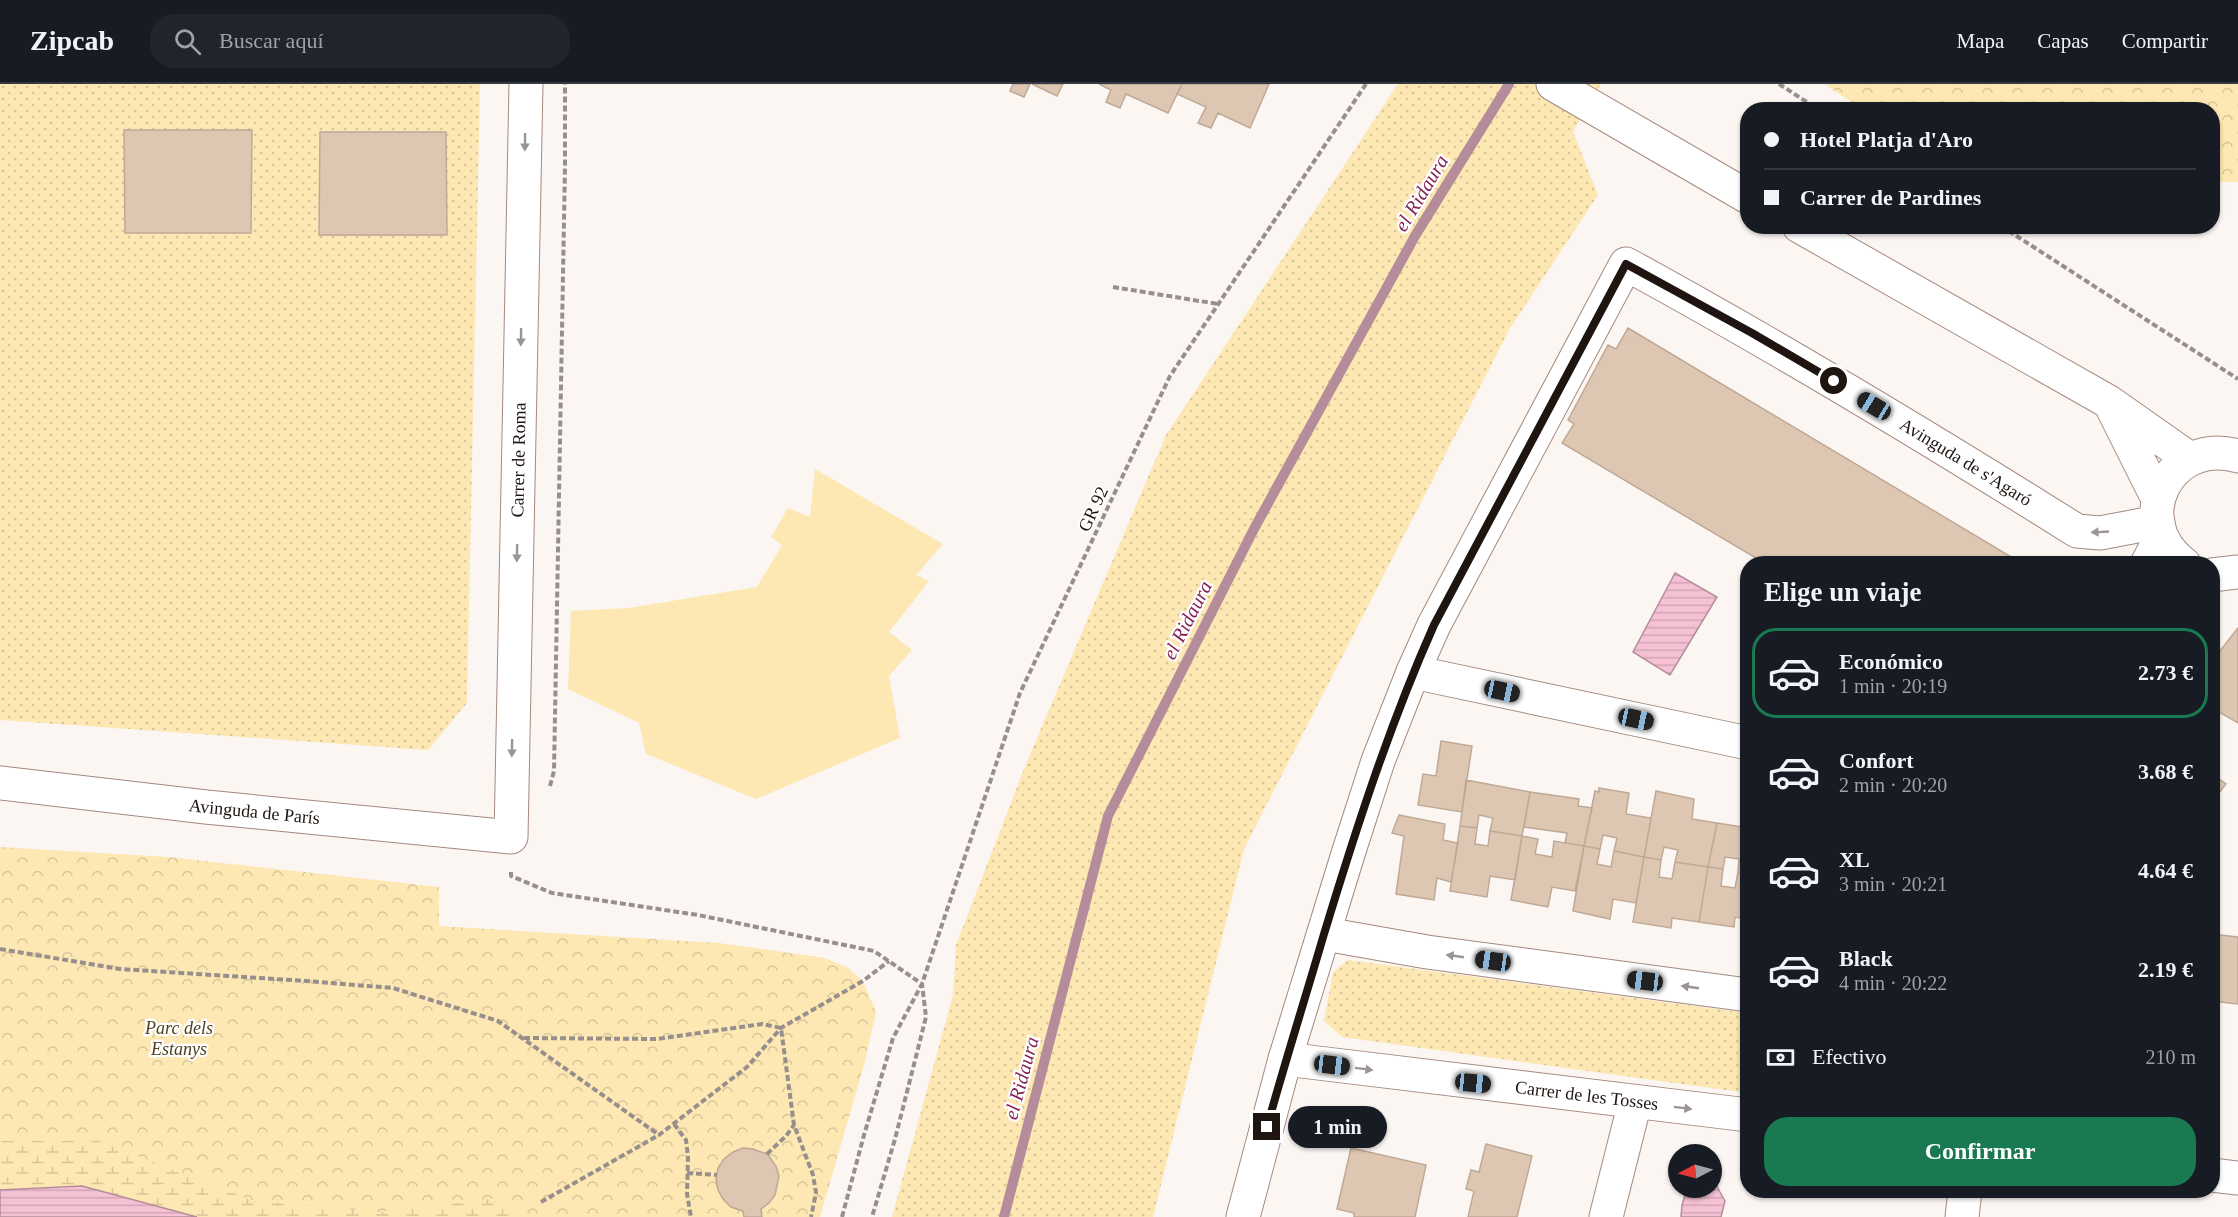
<!DOCTYPE html>
<html lang="es">
<meta charset="utf-8">
<style>
:root{--surface:#171b24;--page:#20242c;--text:#f1f3f6;--muted:#9ea1a6;--line:#363941;--accent:#197950}
body{margin:0;font-family:Georgia,serif;background:var(--page);color:var(--text);height:100vh;display:flex;flex-direction:column;font-size:22px;white-space:nowrap}
*{box-sizing:border-box;margin:0}
p{font-size:20px;color:var(--muted)}
.icon{flex:none;width:33px;height:33px;fill:none;stroke:currentColor;stroke-width:2;stroke-linecap:round;stroke-linejoin:round}
.map{position:relative;flex:1;overflow:hidden}
.panel{position:absolute;left:1740px;top:472px;width:480px;height:642px;display:flex;flex-direction:column;background:var(--surface);border-radius:24px;box-shadow:0 2px 4px #0004}
.panel>*{flex:none}
.top-card{position:absolute;left:1740px;top:18px;width:480px;height:132px;border-radius:24px;box-shadow:0 2px 4px #0004;display:grid;align-content:center;height:132px;padding:0 24px;background:var(--surface)}
.needle{width:39px;rotate:264deg}
.fabs{position:absolute;left:1668px;top:1060px;display:grid;gap:12px}
.fabs a{display:grid;place-items:center;width:54px;height:54px;border-radius:50%;background:var(--surface);box-shadow:0 2px 4px #0004;font-size:30px}
.end{position:absolute;width:27px;height:27px;margin:-14px;border:8px solid #1e1410;background:#fff;box-shadow:0 0 0 3px #fff}
.from{border-radius:50%}
.bubble{position:absolute;height:42px;border-radius:21px;background:var(--surface);box-shadow:0 2px 4px #0004;font-size:20px;font-weight:600;line-height:42px;text-align:center}
.car{position:absolute;width:18px;height:36px;margin:-18px -9px;border-radius:8px;box-shadow:0 0 4px 2px #0007;background:linear-gradient(#222 24%,#8ab4d8 0 40%,#222 0 76%,#8ab4d8 0 86%,#222 0)}
.top-card b{display:flex;align-items:center;gap:21px;height:57px;font-size:22px}
.top-card b+b{border-top:2px solid var(--line)}
.top-card i{width:15px;height:15px;background:var(--text)}
ul{padding:0;list-style:none}
li{display:flex;align-items:center;gap:18px;height:90px;margin:0 12px 9px;padding:0 12px;border:3px solid transparent;border-radius:24px}
li div{flex:1}
li b{display:block;font-size:22px}
li em{font-style:normal;font-weight:600}
li.current{border-color:var(--accent)}
li>.icon{width:54px;height:54px;stroke-width:1.5}
h2{padding:0 24px;font-size:27px;line-height:72px}
.pay{display:flex;align-items:center;gap:15px;height:66px;padding:0 24px;font-size:22px}
.pay p{margin-inline-start:auto}
.cta{display:flex;gap:12px;margin-top:auto;padding:12px 24px}
.cta a{flex:1;height:69px;border-radius:24px;background:var(--accent);color:#fff;font-size:24px;font-weight:600;line-height:69px;text-align:center}
header{display:flex;align-items:center;gap:36px;box-sizing:border-box;height:84px;padding:0 30px;background:var(--surface);border-bottom:2px solid var(--line)}
header strong{font-size:28px}
nav{display:flex;gap:33px;margin-inline-start:auto;font-size:21px}
.search{width:420px;height:54px;background:var(--page);display:flex;align-items:center;gap:15px;box-sizing:border-box;padding:0 21px;border-radius:24px;color:var(--muted);font-size:22px}
.map>svg:first-child{display:block}
</style>
<header>
<strong>Zipcab</strong>
<div class="search"><svg class="icon" aria-label="search" viewBox="0 0 24 24"><circle cx="10" cy="10" r="6"/><path d="M15 15l6 6"/></svg>Buscar aquí</div>
<nav><a>Mapa</a><a>Capas</a><a>Compartir</a></nav>
</header>
<div class="map">
<svg width="2238" height="1133" viewBox="0 0 2238 1133">
<defs>
<pattern id="grass-dots" width="8" height="8" patternUnits="userSpaceOnUse" patternTransform="scale(1.5)"><rect width="8" height="8" fill="#fde7b3"/><path d="M2 2h.1M6 6h.1" fill="none" stroke="#d8c599" stroke-width="1.8" stroke-linecap="round"/></pattern>
<pattern id="forest-crowns" width="20" height="18" patternUnits="userSpaceOnUse" patternTransform="scale(1.5)"><rect width="20" height="18" fill="#fde7b3"/><path d="M2 6a3 3 0 1 1 6 0M12 15a3 3 0 1 1 6 0" fill="none" stroke="#d8c599"/></pattern>
<pattern id="wetland-marsh" width="20" height="14" patternUnits="userSpaceOnUse" patternTransform="scale(1.5)"><rect width="20" height="14" fill="#fde7b3"/><path d="M1 5h8M5 5V1M11 12h8M15 12V8" fill="none" stroke="#d8c599"/></pattern>
<pattern id="water-rules" width="6" height="5" patternUnits="userSpaceOnUse" patternTransform="scale(1.5)"><rect width="6" height="5" fill="#f6c1d5"/><path d="M0 2.5h6" fill="none" stroke="#d2a5b6"/></pattern>
</defs>
<rect width="100%" height="100%" fill="#fcf6f3"/>
<path fill="url(#grass-dots)" d="M0,0h480l-13,619 -39,47 -428,-30z
M1398,0h203l-28,48 25,63 -89,135 -265,519 -91,368h-261l61,-222 3,-50 70,-181 140,-329z
M1348,876l399,53v80l-405,-56 -18,-16 9,-49z"/>
<path fill="url(#forest-crowns)" d="M1824,0h414v98h-25l-1,-72 -350,-1z
M0,763l168,10 271,30v39l280,17 106,15 23,10 15,13 13,31 -12,53 -44,152h-820z"/>
<path fill="url(#wetland-marsh)" d="M0,1057h98l153,59 127,12 121,-14 19,19h-321l-115,-31 -82,4z"/>
<path fill="#fde7b3" d="M815,385l128,75 -27,31 13,6 -40,51 23,18 -23,26 11,62 -144,61 -110,-45 -7,-31 -71,-34 3,-78 58,-3 128,-21 25,-42 -11,-8 17,-29 22,9z"/>
<path fill="url(#water-rules)" stroke="#b58d9a" stroke-width="1.5" d="M1675,489l42,24 -47,78 -37,-23z
M1712,1098l3,1 10,18 -4,16h-40l1,-12 5,-16 25,-1z
M82,1102l115,31h-197v-27z"/>
<g fill="none" stroke-linecap="round" stroke-linejoin="round">
<path stroke="#b58d9a" stroke-width="10" d="M1004,1133l104,-401 147,-289 160,-291 94,-152"/>
</g>
<path fill="#ddc7b2" stroke="#bfa996" stroke-width="1.5" d="M1013,0h17l-6,13 -14,-6z
M1032,0h31l-6,12z
M1099,0h83l-14,29 -42,-19 -6,14 -14,-6 5,-12z
M1182,0h87l-19,44 -32,-15 -7,15 -13,-5 8,-16 -29,-13z
M124,46h128l-1,103h-126z
M320,48h126l1,103h-128z
M1628,244l395,236h-257l-204,-121 12,-19 -6,-4 40,-75 8,4z
M2238,544v95l-26,-15v-47z
M1441,657l31,5 -10,66 -44,-7 5,-31 13,2z
M2212,690l14,10 -14,18z
M1466,696l64,12 -8,44 -32,-5 3,-13 -14,-3 -2,13 -17,-2z
M1599,704l30,5 -3,21 25,4 -7,39 -30,-6 3,-13 -14,-3 -3,14 -16,-3 11,-55 4,1z
M1656,707l38,8 -2,20 25,4 -9,44 -33,-5 3,-12 -14,-3 -3,13 -17,-3z
M1530,708l49,7 -1,7 14,2 -8,38 -19,-3 2,-10 -43,-6z
M1399,731l46,9 -2,16 15,3 -7,39 -14,-4 -3,22 -38,-6 8,-58 -12,-3z
M1717,739l31,5v46l-10,-2 1,-13 -14,-2 -2,12 -15,-2z
M1460,742l17,2 -2,16 13,2 2,-15 32,5 -7,44 -25,-4 -3,21 -37,-6z
M1522,752l16,3 -3,15 17,3 2,-16 30,5 -9,45 -23,-4 -4,20 -37,-7z
M1584,762l16,3 -3,15 14,3 3,-16 30,6 -8,46 -23,-4 -3,20 -37,-8z
M1644,773l17,3 -2,17 13,2 3,-17 33,5 -9,55 -27,-4 -1,10 -38,-6z
M1708,783l15,2 -2,17 14,2 3,-16 10,2v45l-13,-2 -1,10 -35,-5z
M2212,850l26,3v67l-26,-3z
M1486,1060l46,12 -15,61h-49l6,-26 -8,-2 5,-19 8,2z
M743,1064l10,1 14,5 9,12 3,10 -4,19 -6,8 -8,6 1,8h-18l-1,-6 -12,-4 -8,-8 -5,-9 -2,-11 2,-11 6,-9 9,-7z
M1351,1064l75,17 -11,52h-61v-4l-17,-4z"/>
<g fill="none" stroke-linecap="round" stroke-linejoin="round">
<defs>
<g id="minor">
<path d="M2147,480l14,-27"/>
<path d="M1413,588l335,71"/>
<path id="s1" d="M0,699l206,24 305,30 15,-753"/>
<path d="M1325,850l102,18 321,43"/>
<path id="s2" d="M1285,975l463,56"/>
<path d="M2212,1091l26,3"/>
<path id="s3" d="M1243,1133l42,-158 63,-205 30,-93 35,-89 21,-47 192,-361c154,84 303,174 451,267l23,2 58,-11"/>
<path d="M1606,1133l29,-115"/>
<path d="M1962,1133l3,-26"/>
</g>
<path id="secondary" d="M1553,0l195,113
M1799,142l310,176 81,57
M2112,323l46,92
M2184,480c-58,-43 -15,-128 54,-108
M2212,491l26,-3"/>
</defs>
<use href="#minor" stroke="#a4897e" stroke-width="35"/>
<use href="#secondary" stroke="#a4897e" stroke-width="35"/>
<path stroke="#978f8b" stroke-width="4" stroke-dasharray="6 3" stroke-linecap="butt" d="M1779,0l40,26
M2001,142l237,153
M1113,203l105,17
M550,702l4,-15 11,-606v-81
M511,788v4l41,17 146,22 176,36 48,33 4,33 -31,122 -23,78
M0,865l120,20 186,12 87,7 105,33 161,114
M524,954l133,1 105,-15 19,4 13,97 19,50 3,18 -5,24
M674,1040l12,16 2,17 -1,37 4,23
M767,1070l19,-18 8,-11
M687,1089l30,2
M541,1118l118,-67 88,-68 34,-39 82,-47 26,-20
M842,1133l22,-82 29,-97 29,-54 98,-291 150,-317 196,-292"/>
<use href="#minor" stroke="#fff" stroke-width="33"/>
<use href="#secondary" stroke="#fff" stroke-width="33"/>
</g>
<defs><path id="oneway-solid" d="M-6-.8H1V-3.2L6.5 0L1 3.2V.8H-6Z" transform="scale(1.5)"/></defs>
<g fill="#9a9593">
<use href="#oneway-solid" transform="translate(525 58) rotate(91)"/>
<use href="#oneway-solid" transform="translate(521 253) rotate(91)"/>
<use href="#oneway-solid" transform="translate(2100 448) rotate(177)"/>
<use href="#oneway-solid" transform="translate(517 469) rotate(91)"/>
<use href="#oneway-solid" transform="translate(512 664) rotate(91)"/>
<use href="#oneway-solid" transform="translate(1455 872) rotate(-172)"/>
<use href="#oneway-solid" transform="translate(1690 903) rotate(-172)"/>
<use href="#oneway-solid" transform="translate(1364 985) rotate(7)"/>
<use href="#oneway-solid" transform="translate(1683 1024) rotate(7)"/>
</g>
<g fill="none" stroke-linecap="round" stroke-linejoin="round">
<path stroke="#1e1410" stroke-width="8" d="M1267,1043c18,-65 38,-128 57,-193 32,-105 65,-208 110,-309l192,-361 126,69 82,48"/>
</g>
<g text-anchor="middle" stroke-width="4.5" stroke-linejoin="round" paint-order="stroke">
<g font-size="18" fill="#1e1410" stroke="#fff">
<text dy="6" stroke="none"><textPath href="#s1" startOffset="891">Carrer de Roma</textPath></text>
<text dy="6" stroke="none"><textPath href="#s3" startOffset="1425">Avinguda de s'Agaró</textPath></text>
<text transform="translate(1093 425) rotate(-65)" y="6">GR 92</text>
<text dy="6" stroke="none"><textPath href="#s1" startOffset="256">Avinguda de París</textPath></text>
<text dy="6" stroke="none"><textPath href="#s2" startOffset="304">Carrer de les Tosses</textPath></text>
</g>
<g font-size="18" font-style="italic" fill="#4f411d" stroke="#fff">
<text x="179" y="950">Parc dels<tspan x="179" dy="21">Estanys</tspan></text>
</g>
<g font-size="20" font-style="italic" fill="#842253" stroke="#fff">
<text transform="translate(1421 109) rotate(-59)" y="7">el Ridaura</text>
<text transform="translate(1187 536) rotate(-63)" y="7">el Ridaura</text>
<text transform="translate(1021 994) rotate(-75)" y="7">el Ridaura</text>
</g>
</g>
</svg>
<div class="fabs">
<a><svg class="needle" viewBox="-14 -14 28 28"><path d="M0-13l5 13h-10z" fill="#e53935"/><path d="M0 13l5-13h-10z" fill="#9ea1a6"/></svg></a>
</div>
<i class="end from" style="left:1834px;top:297px"></i>
<i class="end" style="left:1267px;top:1043px"></i>
<div class="bubble" style="left:1288px;top:1022px;width:99px">1 min</div>
<i class="car" style="left:1874px;top:322px;rotate:301deg"></i>
<i class="car" style="left:1502px;top:607px;rotate:102deg"></i>
<i class="car" style="left:1636px;top:635px;rotate:102deg"></i>
<i class="car" style="left:1493px;top:877px;rotate:278deg"></i>
<i class="car" style="left:1645px;top:897px;rotate:277deg"></i>
<i class="car" style="left:1332px;top:981px;rotate:97deg"></i>
<i class="car" style="left:1473px;top:999px;rotate:96deg"></i>
<div class="top-card">
<b><i class="from"></i>Hotel Platja d'Aro</b>
<b><i></i>Carrer de Pardines</b>
</div>
<section class="panel">
<h2>Elige un viaje</h2>
<ul>
<li class="current"><svg class="icon" aria-label="car" viewBox="0 0 24 24"><path d="M5 17H2v-5l4-1 3-4h7l3 4 3 1v5h-3M9 17h6M6 11h13"/><circle cx="7" cy="17" r="2"/><circle cx="17" cy="17" r="2"/></svg><div><b>Económico</b><p>1 min · 20:19</p></div><em>2.73 €</em></li>
<li><svg class="icon" aria-label="car" viewBox="0 0 24 24"><path d="M5 17H2v-5l4-1 3-4h7l3 4 3 1v5h-3M9 17h6M6 11h13"/><circle cx="7" cy="17" r="2"/><circle cx="17" cy="17" r="2"/></svg><div><b>Confort</b><p>2 min · 20:20</p></div><em>3.68 €</em></li>
<li><svg class="icon" aria-label="car" viewBox="0 0 24 24"><path d="M5 17H2v-5l4-1 3-4h7l3 4 3 1v5h-3M9 17h6M6 11h13"/><circle cx="7" cy="17" r="2"/><circle cx="17" cy="17" r="2"/></svg><div><b>XL</b><p>3 min · 20:21</p></div><em>4.64 €</em></li>
<li><svg class="icon" aria-label="car" viewBox="0 0 24 24"><path d="M5 17H2v-5l4-1 3-4h7l3 4 3 1v5h-3M9 17h6M6 11h13"/><circle cx="7" cy="17" r="2"/><circle cx="17" cy="17" r="2"/></svg><div><b>Black</b><p>4 min · 20:22</p></div><em>2.19 €</em></li>
</ul>
<div class="pay"><svg class="icon" aria-label="cash" viewBox="0 0 24 24"><path d="M3 7h18v10H3z"/><circle cx="12" cy="12" r="2"/></svg>Efectivo<p>210 m</p></div>
<div class="cta"><a>Confirmar</a></div>
</section>
</div>
